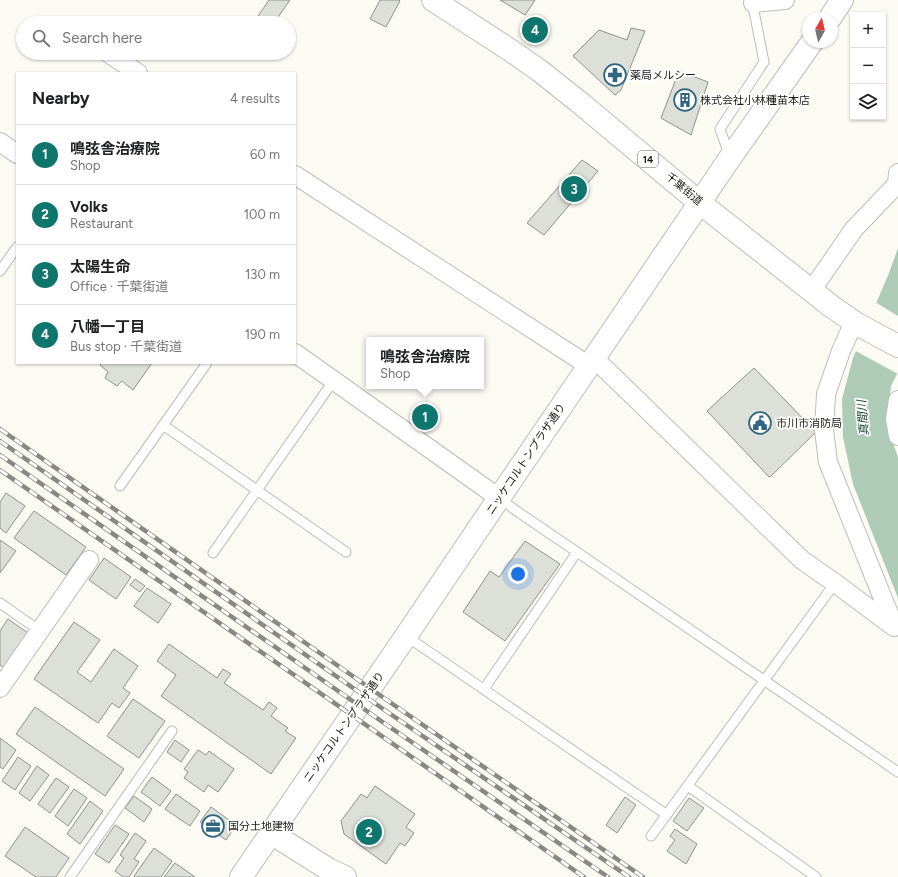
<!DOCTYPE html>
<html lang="en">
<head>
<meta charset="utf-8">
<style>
	body { margin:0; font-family:Figtree,"Noto Sans JP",sans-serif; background:#f2f2f2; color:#202124 }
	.controls { position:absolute; right:12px; top:12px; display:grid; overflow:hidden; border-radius:0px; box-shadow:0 1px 3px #0004 }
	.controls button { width:36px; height:36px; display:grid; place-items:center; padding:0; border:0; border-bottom:1px solid #e0e0e0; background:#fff; color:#202124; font:20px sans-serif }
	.compass { position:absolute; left:802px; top:12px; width:36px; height:36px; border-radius:50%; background:#fff; box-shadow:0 1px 3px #0004; rotate:8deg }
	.you { position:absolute; left:518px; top:574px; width:14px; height:14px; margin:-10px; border:3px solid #fff; border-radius:50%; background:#1a73e8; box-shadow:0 0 0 6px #1a73e833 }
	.badge { display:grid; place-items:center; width:26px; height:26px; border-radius:50%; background:#0f766e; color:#fff; font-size:13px; font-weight:700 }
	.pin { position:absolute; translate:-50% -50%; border:2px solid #fff; box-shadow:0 1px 4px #0006 }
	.popup { position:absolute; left:366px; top:337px; width:118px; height:52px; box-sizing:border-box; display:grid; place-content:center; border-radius:0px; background:#fff; filter:drop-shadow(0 1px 3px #0005); font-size:13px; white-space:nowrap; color:#757577 }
	.popup b { font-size:15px; color:#202124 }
	.popup::after { content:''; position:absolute; left:50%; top:100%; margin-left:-8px; border:8px solid transparent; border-top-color:#fff }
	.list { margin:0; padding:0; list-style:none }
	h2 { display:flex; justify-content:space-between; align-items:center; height:52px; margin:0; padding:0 16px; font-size:17px }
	h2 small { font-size:13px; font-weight:400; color:#757577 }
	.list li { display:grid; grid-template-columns:26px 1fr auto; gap:12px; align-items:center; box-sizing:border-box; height:60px; padding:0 16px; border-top:1px solid #e0e0e0 }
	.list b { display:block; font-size:15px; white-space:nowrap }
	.list p { margin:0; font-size:13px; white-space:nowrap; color:#757577 }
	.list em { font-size:13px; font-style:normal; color:#757577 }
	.icon { flex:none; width:22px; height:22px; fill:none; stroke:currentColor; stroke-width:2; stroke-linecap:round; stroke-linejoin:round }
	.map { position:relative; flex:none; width:898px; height:877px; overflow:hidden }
	.search { position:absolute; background:#fff; box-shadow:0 1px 3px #0004; left:16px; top:16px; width:280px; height:44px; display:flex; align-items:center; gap:10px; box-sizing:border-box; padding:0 14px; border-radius:22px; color:#757577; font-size:15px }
	.panel { position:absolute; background:#fff; box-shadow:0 1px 3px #0004; left:16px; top:72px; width:280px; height:292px; border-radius:0px }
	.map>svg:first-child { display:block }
	.water { fill:#adcbb7 }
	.pier { fill:#fbfaf3 }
	.building { fill:#dce0d9; stroke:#8f938c }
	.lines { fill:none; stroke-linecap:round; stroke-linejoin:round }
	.lane-casing { stroke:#bebeb7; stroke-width:11 }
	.street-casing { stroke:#bebeb7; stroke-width:20 }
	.secondary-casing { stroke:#bebeb7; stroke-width:24 }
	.highway-casing { stroke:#bebeb7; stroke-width:24 }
	.lane { stroke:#fff; stroke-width:9 }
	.street { stroke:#fff; stroke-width:18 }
	.secondary { stroke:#fff; stroke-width:22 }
	.highway { stroke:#fff; stroke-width:22 }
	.rail-casing { stroke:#898883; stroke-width:4.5 }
	.rail { stroke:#fffffe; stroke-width:3; stroke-dasharray:9; stroke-linecap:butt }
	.labels { text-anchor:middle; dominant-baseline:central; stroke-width:3.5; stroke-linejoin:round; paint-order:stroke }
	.shield { fill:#fffffe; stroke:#5f5f5d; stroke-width:1 }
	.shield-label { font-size:10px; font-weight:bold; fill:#1b1b18 }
	.poi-label { font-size:11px; fill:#1b1b18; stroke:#fffffe; text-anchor:start }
	.street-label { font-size:11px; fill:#1b1b18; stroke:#fffffe }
	.water-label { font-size:12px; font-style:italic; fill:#164a2e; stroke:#fffffe }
</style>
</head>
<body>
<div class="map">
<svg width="898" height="877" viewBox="0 0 898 877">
	<rect width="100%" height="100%" fill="#fbfaf3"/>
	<polygon class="water" points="898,248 898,372 891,386 887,427 898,457 898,598 853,484 843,437 842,399 853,358 889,273"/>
	<polygon class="pier" points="875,302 898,316 898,374 854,350"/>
	<g class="building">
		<polygon points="269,0 290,0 274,23 261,23 256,19"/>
		<polygon points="380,0 399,0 400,1 386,27 370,19"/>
		<polygon points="500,0 535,0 525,15"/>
		<polygon points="631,28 645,31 621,90 615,95 573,56 599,30 627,40"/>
		<polygon points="679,71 708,82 691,135 661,118"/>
		<polygon points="582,160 598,171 544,235 527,223"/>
		<polygon points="102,363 152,363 133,390 122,381 117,386 105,378 108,372 100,365"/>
		<polygon points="754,368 816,432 770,477 770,476 769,477 707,411"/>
		<polygon points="6,493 25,506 6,533 0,528 0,502"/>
		<polygon points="34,511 86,547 66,575 14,538"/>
		<polygon points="0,540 16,551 0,573"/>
		<polygon points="525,541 560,564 505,641 463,612 490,571 499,577"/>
		<polygon points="104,558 131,577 116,599 89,580"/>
		<polygon points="135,579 145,586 140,592 130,585"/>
		<polygon points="147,588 171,604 158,623 134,606"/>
		<polygon points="8,619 28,633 4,668 0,665 0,631"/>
		<polygon points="74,622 100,640 77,672 91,682 114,649 138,666 123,688 130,693 119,708 112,703 98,723 34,679"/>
		<polygon points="169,644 217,678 223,669 231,674 224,683 263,710 269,702 277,708 271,716 288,728 285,731 296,738 271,774 161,696 176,675 157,661"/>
		<polygon points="133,699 165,721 139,758 107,736"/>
		<polygon points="35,707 124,769 105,796 16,734"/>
		<polygon points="0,738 16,750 3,769 0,767"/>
		<polygon points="175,740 189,750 181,762 167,752"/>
		<polygon points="198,750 206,755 209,751 234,769 218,792 208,785 204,792 184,778 188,772 184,769"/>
		<polygon points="18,757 31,766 15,790 2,781"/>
		<polygon points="37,766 49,775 30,801 19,793"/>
		<polygon points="152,777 171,791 160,806 141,792"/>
		<polygon points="56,778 69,787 50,813 38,804"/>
		<polygon points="375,786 415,814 406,827 414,833 405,846 400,843 386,864 344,834 341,821 361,794 367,798"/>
		<polygon points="74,789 87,798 68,826 55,816"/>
		<polygon points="176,794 200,811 190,826 165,809"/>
		<polygon points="134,796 152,809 144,822 125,808"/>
		<polygon points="625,797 636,805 617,833 606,825"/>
		<polygon points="689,798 704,808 687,831 673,821"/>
		<polygon points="90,801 103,811 80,844 67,834"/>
		<polygon points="211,807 236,825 226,840 200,822"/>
		<polygon points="115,825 129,834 109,863 95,854"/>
		<polygon points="25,827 69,858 56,877 36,877 5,856"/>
		<polygon points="675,829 697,844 686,864 667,851 675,840 670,836"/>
		<polygon points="135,833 146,841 134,859 139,862 129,877 123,877 115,871 124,858 120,855"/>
		<polygon points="154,848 172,861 161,877 135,877 134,876"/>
		<polygon points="175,863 195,877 164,877"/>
	</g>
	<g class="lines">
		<g class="lane-casing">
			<g id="lane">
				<polyline points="730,157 720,129 764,62 752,1"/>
				<polyline points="0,271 17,247"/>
				<polyline points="163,425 346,552"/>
				<polyline points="120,486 207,363"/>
				<polyline points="499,498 518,512 577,552 898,772"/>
				<polyline points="213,553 334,380"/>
				<polyline points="0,603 40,631"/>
				<polyline points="406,636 667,815"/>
				<polyline points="484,689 577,552"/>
				<polyline points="688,786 816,877"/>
				<polyline points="651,836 835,583"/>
				<polyline points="70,877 172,731"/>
			</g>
		</g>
		<g class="street-casing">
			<g id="street">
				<polyline points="753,3 785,0"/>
				<polyline points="108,53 138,73"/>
				<polyline points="0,142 17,154"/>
				<polyline points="295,175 589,366"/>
				<polyline points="811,291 854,229 897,184 898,173"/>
				<polyline points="854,322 841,351 826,394 824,430 828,462 894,626"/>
				<polyline points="295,353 499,498"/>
				<polyline points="594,358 802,560 835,583 894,627"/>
				<polyline points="898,400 895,419 898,436"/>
				<polyline points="0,688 89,560"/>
			</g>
		</g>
		<g class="secondary-casing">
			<g id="secondary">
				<polyline points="830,18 842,0"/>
				<polyline points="271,833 328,869 345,877"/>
				<polyline points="241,877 406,636 499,498 730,158 812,42"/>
			</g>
		</g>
		<g class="highway-casing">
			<polyline id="highway" points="433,0 510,50 540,71 579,102 700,203 831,306 857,324 898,346"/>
		</g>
		<use href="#lane" class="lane"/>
		<use href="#street" class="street"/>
		<use href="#secondary" class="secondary"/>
		<use href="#highway" class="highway"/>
		<g class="rail-casing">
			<g id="rail">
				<polyline points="0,429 394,705 643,877"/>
				<polyline points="0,441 386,711 629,877"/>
				<polyline points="0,455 384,723 608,877"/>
				<polyline points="0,470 584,877"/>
			</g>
		</g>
		<use href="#rail" class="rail"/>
	</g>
	<defs>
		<g id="pharmacy-ring" transform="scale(1.15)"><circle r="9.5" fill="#fffffe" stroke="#2f6580" stroke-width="1.5"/><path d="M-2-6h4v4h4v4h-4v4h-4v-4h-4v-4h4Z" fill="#2f6580"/></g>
		<g id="building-ring" transform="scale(1.15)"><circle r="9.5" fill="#fffffe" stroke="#2f6580" stroke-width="1.5"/><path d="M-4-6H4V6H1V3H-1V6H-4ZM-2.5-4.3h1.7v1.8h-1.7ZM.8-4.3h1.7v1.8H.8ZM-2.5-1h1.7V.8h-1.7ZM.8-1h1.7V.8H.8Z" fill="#2f6580"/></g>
		<g id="civic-ring" transform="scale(1.15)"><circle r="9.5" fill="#fffffe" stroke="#2f6580" stroke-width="1.5"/><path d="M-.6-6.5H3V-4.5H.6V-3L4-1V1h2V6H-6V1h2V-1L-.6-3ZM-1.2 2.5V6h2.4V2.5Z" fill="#2f6580"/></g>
		<g id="office-ring" transform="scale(1.15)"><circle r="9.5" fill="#fffffe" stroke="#2f6580" stroke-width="1.5"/><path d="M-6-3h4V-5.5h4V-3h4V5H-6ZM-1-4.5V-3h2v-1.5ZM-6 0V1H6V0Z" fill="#2f6580"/></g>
	</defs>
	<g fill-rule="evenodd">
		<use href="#pharmacy-ring" x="615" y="75"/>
		<use href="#building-ring" x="685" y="100"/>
		<use href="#civic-ring" x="760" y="423"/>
		<use href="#office-ring" x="213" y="826"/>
	</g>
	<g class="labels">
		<rect class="shield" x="638" y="151" width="20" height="16" rx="3"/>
		<g class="shield-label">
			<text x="648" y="159">14</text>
		</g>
		<g class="poi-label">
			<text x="630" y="75">薬局メルシー</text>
			<text x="700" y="100">株式会社小林種苗本店</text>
			<text x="776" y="423">市川市消防局</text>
			<text x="228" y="826">国分土地建物</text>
		</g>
		<g class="street-label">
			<text transform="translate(684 189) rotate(40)">千葉街道</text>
			<text transform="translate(526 459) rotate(-56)">ニッケコルトンプラザ通り</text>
			<text transform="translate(344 727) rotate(-55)">ニッケコルトンプラザ通り</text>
		</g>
		<g class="water-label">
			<text transform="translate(863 418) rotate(-95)">真間川</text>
		</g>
	</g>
</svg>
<div class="controls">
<button>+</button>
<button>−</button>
<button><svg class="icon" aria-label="layers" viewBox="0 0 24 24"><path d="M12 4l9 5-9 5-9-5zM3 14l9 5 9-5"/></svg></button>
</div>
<svg class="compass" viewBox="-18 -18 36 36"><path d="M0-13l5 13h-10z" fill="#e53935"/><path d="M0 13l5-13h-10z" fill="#757577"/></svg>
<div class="you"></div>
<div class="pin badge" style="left:425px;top:417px">1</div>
<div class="popup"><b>鳴弦舎治療院</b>Shop</div>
<div class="pin badge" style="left:369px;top:832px">2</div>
<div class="pin badge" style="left:574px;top:189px">3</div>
<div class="pin badge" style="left:535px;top:30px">4</div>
<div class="search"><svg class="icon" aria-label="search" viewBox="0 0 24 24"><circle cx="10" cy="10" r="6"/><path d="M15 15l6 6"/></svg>Search here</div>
<section class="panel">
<h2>Nearby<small>4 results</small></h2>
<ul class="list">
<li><span class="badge">1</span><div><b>鳴弦舎治療院</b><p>Shop</p></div><em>60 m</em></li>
<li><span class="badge">2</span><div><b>Volks</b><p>Restaurant</p></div><em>100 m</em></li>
<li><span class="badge">3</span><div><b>太陽生命</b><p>Office · 千葉街道</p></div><em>130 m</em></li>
<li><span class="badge">4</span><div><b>八幡一丁目</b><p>Bus stop · 千葉街道</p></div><em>190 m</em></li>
</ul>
</section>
</div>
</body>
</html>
